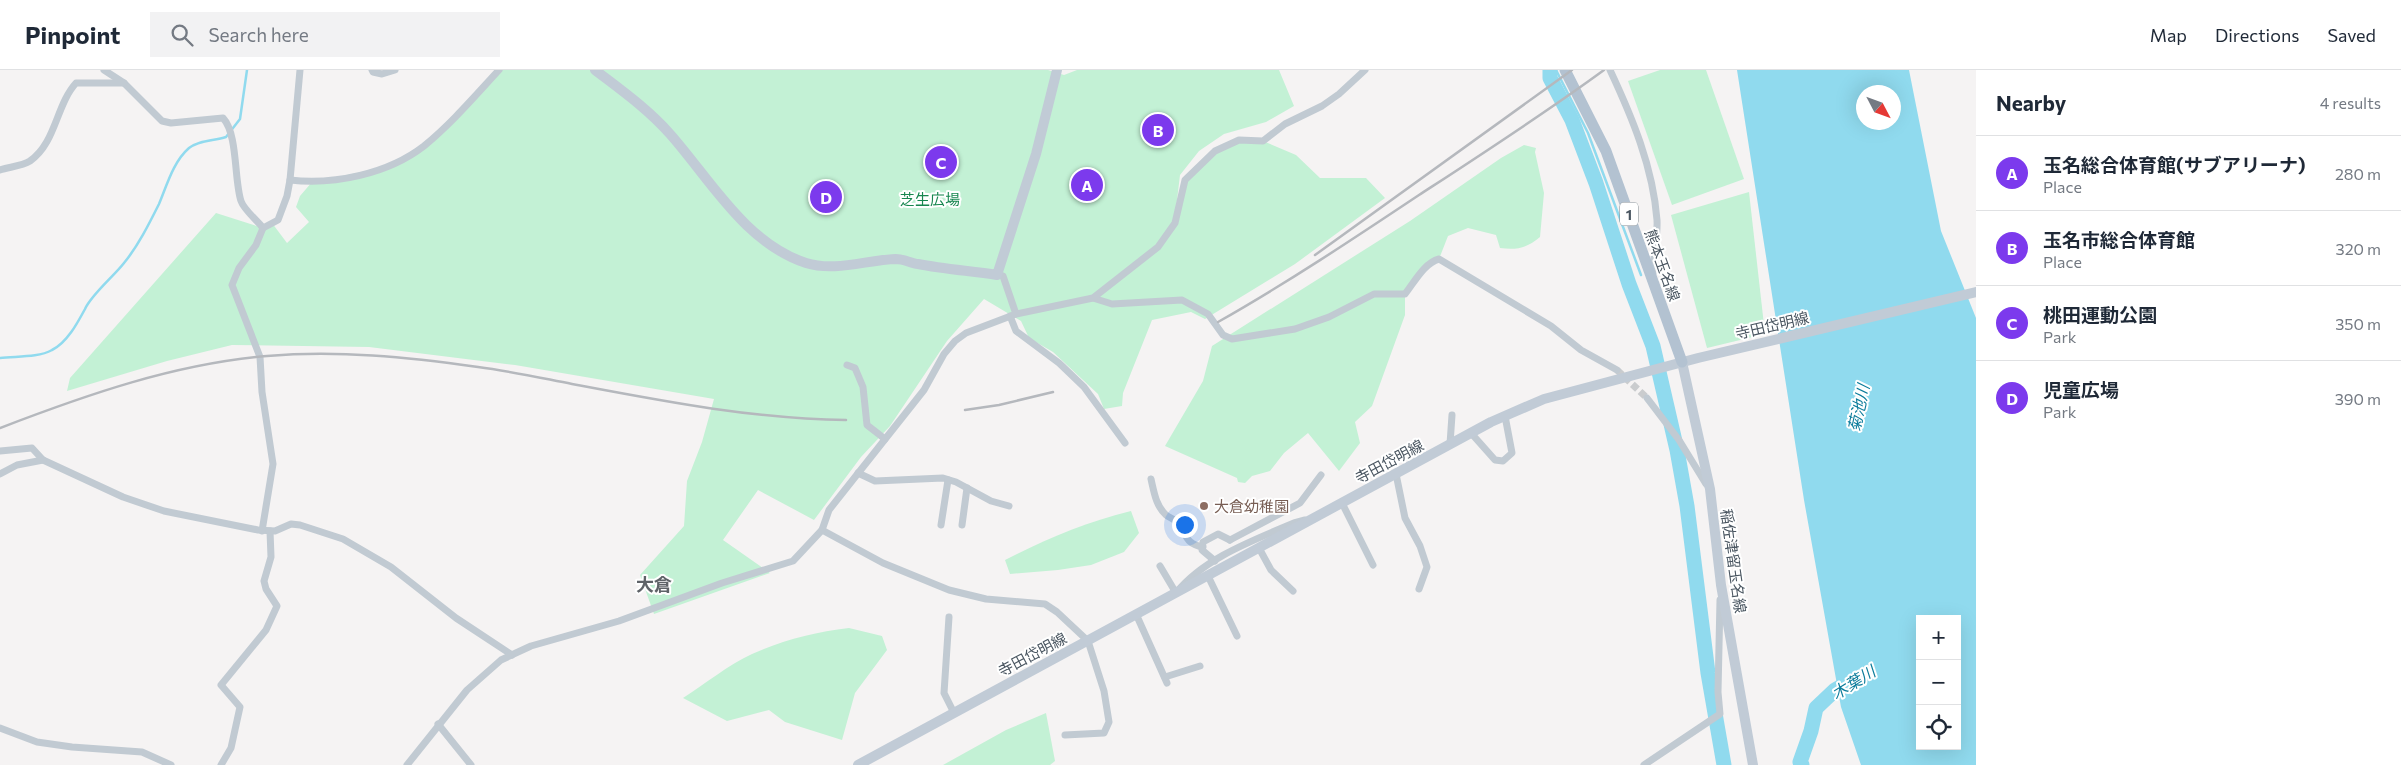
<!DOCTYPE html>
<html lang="en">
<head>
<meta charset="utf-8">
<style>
	body { margin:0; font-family:Commissioner,"Noto Sans JP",sans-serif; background:#f2f2f3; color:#1f2937 }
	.controls { position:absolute; right:15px; bottom:15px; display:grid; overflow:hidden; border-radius:0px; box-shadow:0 5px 20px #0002 }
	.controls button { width:45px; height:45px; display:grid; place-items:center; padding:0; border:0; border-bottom:1px solid #e0e1e3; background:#fff; color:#1f2937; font:25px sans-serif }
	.compass { position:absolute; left:1856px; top:15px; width:45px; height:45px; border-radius:50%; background:#fff; box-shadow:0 5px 20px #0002; rotate:131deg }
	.you { position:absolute; left:1184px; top:454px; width:18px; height:18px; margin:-12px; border:4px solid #fff; border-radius:50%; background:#1a73e8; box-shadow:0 0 0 8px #1a73e833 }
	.badge { display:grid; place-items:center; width:32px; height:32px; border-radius:50%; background:#7c3aed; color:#fff; font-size:16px; font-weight:700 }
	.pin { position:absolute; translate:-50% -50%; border:2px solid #fff; box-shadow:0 1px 5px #0006 }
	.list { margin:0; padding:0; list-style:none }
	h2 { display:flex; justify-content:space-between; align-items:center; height:65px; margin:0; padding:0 20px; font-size:21px }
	h2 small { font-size:16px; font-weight:400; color:#747a83 }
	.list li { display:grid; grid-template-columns:32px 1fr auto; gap:15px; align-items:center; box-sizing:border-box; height:75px; padding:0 20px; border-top:1px solid #e0e1e3 }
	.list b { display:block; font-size:19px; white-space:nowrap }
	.list p { margin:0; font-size:16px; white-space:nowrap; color:#747a83 }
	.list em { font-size:16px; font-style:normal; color:#747a83 }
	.icon { flex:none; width:28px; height:28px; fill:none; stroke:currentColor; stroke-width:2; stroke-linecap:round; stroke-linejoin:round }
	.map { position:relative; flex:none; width:1976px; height:695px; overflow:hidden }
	header { display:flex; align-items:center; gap:30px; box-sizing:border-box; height:70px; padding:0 25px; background:#fff; border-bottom:1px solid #e0e1e3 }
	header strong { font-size:24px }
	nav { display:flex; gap:28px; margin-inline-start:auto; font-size:18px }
	.search { width:350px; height:45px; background:#f2f2f3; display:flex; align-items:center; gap:12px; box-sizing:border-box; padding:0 18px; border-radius:0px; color:#747a83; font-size:19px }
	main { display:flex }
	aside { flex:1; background:#fff }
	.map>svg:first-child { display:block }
	.green { fill:#c3f1d5 }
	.water { fill:#90daee; fill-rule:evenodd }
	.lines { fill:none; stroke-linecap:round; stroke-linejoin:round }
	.stream { stroke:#90daee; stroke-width:2.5 }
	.river { stroke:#90daee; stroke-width:15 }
	.street-tunnel { stroke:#caccce; stroke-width:7; stroke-dasharray:7 3.5; stroke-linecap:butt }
	.street { stroke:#c1cad2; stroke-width:7 }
	.secondary { stroke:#c1cbd6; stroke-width:10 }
	.primary { stroke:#b3c2d1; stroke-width:11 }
	.rail { stroke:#b5b8bd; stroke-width:2.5 }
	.education-dot { fill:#8d6e63; stroke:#fff; stroke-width:2 }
	.labels { text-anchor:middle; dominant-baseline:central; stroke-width:4; stroke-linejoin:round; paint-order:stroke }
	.shield { fill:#fff; stroke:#808990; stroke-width:1 }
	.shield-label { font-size:14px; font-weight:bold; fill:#4a5661 }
	.park-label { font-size:15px; fill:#17864f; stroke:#fff }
	.street-label { font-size:15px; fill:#4a5661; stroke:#fff }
	.education-label { font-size:15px; fill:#785e54; stroke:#fff; text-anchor:start }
	.water-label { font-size:16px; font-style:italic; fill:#0c7c9b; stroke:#fff }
	.quarter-label { font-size:18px; font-weight:bold; fill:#5f6368; stroke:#fff }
</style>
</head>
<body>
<header>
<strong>Pinpoint</strong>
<div class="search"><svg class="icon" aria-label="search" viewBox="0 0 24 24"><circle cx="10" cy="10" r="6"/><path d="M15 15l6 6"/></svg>Search here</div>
<nav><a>Map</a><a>Directions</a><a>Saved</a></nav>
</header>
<main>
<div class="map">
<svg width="1976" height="695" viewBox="0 0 1976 695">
	<rect width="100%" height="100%" fill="#f5f3f3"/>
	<g class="green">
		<polygon points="499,0 1048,0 1064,5 1077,0 1279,0 1294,36 1266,52 1224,64 1199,81 1180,105 1175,147 1185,110 1215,81 1239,70 1263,71 1296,85 1320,108 1366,108 1385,128 1295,194 1205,249 1191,242 1152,250 1123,323 1122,336 1104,339 1098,324 1053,282 1029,268 1021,251 984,229 947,271 890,356 861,387 814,450 758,420 723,470 770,503 654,544 640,505 684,456 687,411 702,372 714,329 515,295 369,277 232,275 167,291 67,321 70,308 216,143 263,158 272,153 287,173 309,152 296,137 300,126 312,112 382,98 423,77"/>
		<polygon points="1660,0 1706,0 1744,109 1672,135 1628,11"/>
		<path d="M1524,75L1536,78L1535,82L1544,123L1540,167C1527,178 1517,180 1500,178L1496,165L1468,158L1448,166L1439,189L1427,196L1405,224V245L1372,336L1355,352L1360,373L1339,401L1308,363L1284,383L1270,401L1252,406L1245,413L1238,412L1237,408L1165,376L1203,311L1212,276L1410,151L1501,88Z"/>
		<polygon points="1749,122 1765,264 1707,278 1671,145"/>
		<path d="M1131,441L1139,463L1124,482L1091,495L1058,500L1010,504L1005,490C1046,469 1086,452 1131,441Z"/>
		<path d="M849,558L882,566L887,580L855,623L842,670L785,652L769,640L727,651L683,628C705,614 728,595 752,584C783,570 815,562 849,558Z"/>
		<polygon points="1046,643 1055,691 1050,695 943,695 1006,660"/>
	</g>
	<path class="water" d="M1737,0H1909L1941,161L1976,248V695H1861L1841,637L1804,430ZM1864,22H1894V52H1864ZM1920,549H1957V676H1920Z"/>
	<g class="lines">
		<g class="stream">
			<polyline points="1556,0 1588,63 1641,205"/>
			<path d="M0,288C16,286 38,288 52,280C67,273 78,252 85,239C91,225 114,206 124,193C138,176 149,154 159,134C167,115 173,92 189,78C199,70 214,71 226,67L240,49L247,0"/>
		</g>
		<g class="river">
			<polyline points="1550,0 1550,8 1572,50 1596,113 1629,214 1653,276 1677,380 1687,436 1708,603 1724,695"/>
			<polyline points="1802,695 1800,692 1811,661 1816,638 1835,620 1854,609"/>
		</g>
		<polyline class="street-tunnel" points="1617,300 1647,328"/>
		<g class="street">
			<path d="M104,0L124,13L162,51L171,53L223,48C238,64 234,110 241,131C244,140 257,150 263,158"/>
			<polyline points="372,0 373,2 382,4 395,0"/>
			<path d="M1610,0C1632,47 1653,97 1657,150C1658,167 1653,185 1653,203"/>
			<path d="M0,100C9,97 22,96 30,91C56,73 56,35 76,13H124"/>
			<path d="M290,110C334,115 388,104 424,76C451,54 475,26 499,0"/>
			<polyline points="997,205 1003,206 1016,244"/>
			<path d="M1093,228L1112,234L1182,230L1208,244L1223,265L1232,269L1295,259L1329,247L1374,224H1405C1414,213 1424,193 1439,189L1551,256L1581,280L1617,300"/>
			<polyline points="1010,246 1016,261 1059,293 1084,317 1125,373"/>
			<polyline points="847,295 855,298 863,317 867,355 885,369"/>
			<polyline points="1647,328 1679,370 1706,414"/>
			<polyline points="1471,363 1495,390 1503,391 1512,383 1505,346"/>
			<polyline points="1450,374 1452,345"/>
			<polyline points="0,381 32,378 43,390 123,427 164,441 258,460 275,461 291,454 300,455 343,469 391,497 456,548 512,585"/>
			<polyline points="858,403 875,411 943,408 956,412 991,431 1009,436"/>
			<polyline points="0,404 17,395 43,390"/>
			<polyline points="1396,404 1405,448 1420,476 1427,497 1419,519"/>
			<path d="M1151,409C1154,422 1156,436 1166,445C1170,448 1176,450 1179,454C1187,466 1186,474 1203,477"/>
			<polyline points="1342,433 1373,495"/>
			<polyline points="941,455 948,410"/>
			<polyline points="962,455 967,418"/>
			<polyline points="822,460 883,493 949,520 986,529 1045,534 1057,542 1088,571 1104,621 1109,652 1104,663 1065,665"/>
			<polyline points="262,461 273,394 262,322 260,287 232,215 239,198 256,175 263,158 278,150 287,126 290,110 300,0"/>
			<polyline points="1230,470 1300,433 1321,405"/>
			<polyline points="1259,478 1271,500 1293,521"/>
			<polyline points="1215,491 1202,480 1203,472 1218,464 1230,470"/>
			<path d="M1160,496L1176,523C1204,488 1254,470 1294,453L1305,450"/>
			<polyline points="1208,506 1237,566"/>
			<polyline points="1136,544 1167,613"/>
			<polyline points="949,547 944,623 954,643"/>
			<polyline points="1165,607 1200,596"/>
			<polyline points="438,654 471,695"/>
			<polyline points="0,658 37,672 72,677 142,682 171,695"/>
			<polyline points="221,695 231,678 240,637 221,615 266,560 277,536 266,519 264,511 271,487 270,461"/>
			<polyline points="407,695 467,620 501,590 531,576 619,551 722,513 793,491 822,460 829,440 924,320 944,284 955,271 966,263 1016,244 1093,228 1158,177 1175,153 1185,110 1215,81 1239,70 1263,71 1285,54 1322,36 1339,24 1365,0"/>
			<polyline points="1644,695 1720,644 1718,622 1720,530"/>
		</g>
		<g class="secondary">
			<path d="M595,0C621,20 648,39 670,64C710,109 745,173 806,193C835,202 866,190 896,189C903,189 911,193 918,194C944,199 971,201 997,205L1036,84L1057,0"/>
			<polyline points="1682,292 1710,419 1721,515 1753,695"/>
			<polyline points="858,695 1491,352 1544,329 1698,288 1976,222"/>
		</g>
		<polyline class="primary" points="1565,0 1606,81 1682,292"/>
		<g class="rail">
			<polyline points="1315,185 1572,0"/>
			<path d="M1218,252C1287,213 1353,169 1419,125C1482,84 1544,44 1604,0"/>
			<polyline points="965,340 999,335 1053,322"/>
			<path d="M0,358C86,325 174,294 267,286C337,280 408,287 478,297C510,301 541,308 572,314C662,331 754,349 846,350"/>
		</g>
	</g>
	<circle class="education-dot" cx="1204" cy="436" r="5"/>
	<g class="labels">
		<rect class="shield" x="1620" y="132.5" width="18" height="23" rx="4"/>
		<g class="shield-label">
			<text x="1629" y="144">1</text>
		</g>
		<g class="park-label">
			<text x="930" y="129">芝生広場</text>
		</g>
		<g class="street-label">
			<text transform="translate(1663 195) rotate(70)">熊本玉名線</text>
			<text transform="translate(1772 255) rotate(-13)">寺田岱明線</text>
			<text transform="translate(1389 391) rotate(-28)">寺田岱明線</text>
			<text transform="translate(1734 491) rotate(82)">稲佐津留玉名線</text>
			<text transform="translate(1032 584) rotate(-28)">寺田岱明線</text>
		</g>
		<g class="education-label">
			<text x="1214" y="436">大倉幼稚園</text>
		</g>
		<g class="water-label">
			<text transform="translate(1858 338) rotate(-78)">菊池川</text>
			<text transform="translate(1853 612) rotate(-32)">木葉川</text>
		</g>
		<g class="quarter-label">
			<text x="654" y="514">大倉</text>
		</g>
	</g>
</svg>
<div class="controls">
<button>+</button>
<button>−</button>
<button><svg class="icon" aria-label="locate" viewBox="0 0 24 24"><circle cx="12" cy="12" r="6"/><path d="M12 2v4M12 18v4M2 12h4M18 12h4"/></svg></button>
</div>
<svg class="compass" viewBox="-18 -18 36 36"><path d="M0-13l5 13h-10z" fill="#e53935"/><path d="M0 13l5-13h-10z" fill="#747a83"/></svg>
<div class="you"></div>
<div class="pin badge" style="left:1087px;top:115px">A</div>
<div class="pin badge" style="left:1158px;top:60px">B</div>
<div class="pin badge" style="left:941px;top:92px">C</div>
<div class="pin badge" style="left:826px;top:127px">D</div>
</div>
<aside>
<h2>Nearby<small>4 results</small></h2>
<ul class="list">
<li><span class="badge">A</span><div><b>玉名総合体育館(サブアリーナ)</b><p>Place</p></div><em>280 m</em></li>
<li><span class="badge">B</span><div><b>玉名市総合体育館</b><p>Place</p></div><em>320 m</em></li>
<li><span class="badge">C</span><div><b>桃田運動公園</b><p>Park</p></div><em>350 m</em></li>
<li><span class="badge">D</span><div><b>児童広場</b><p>Park</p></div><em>390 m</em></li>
</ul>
</aside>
</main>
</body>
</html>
